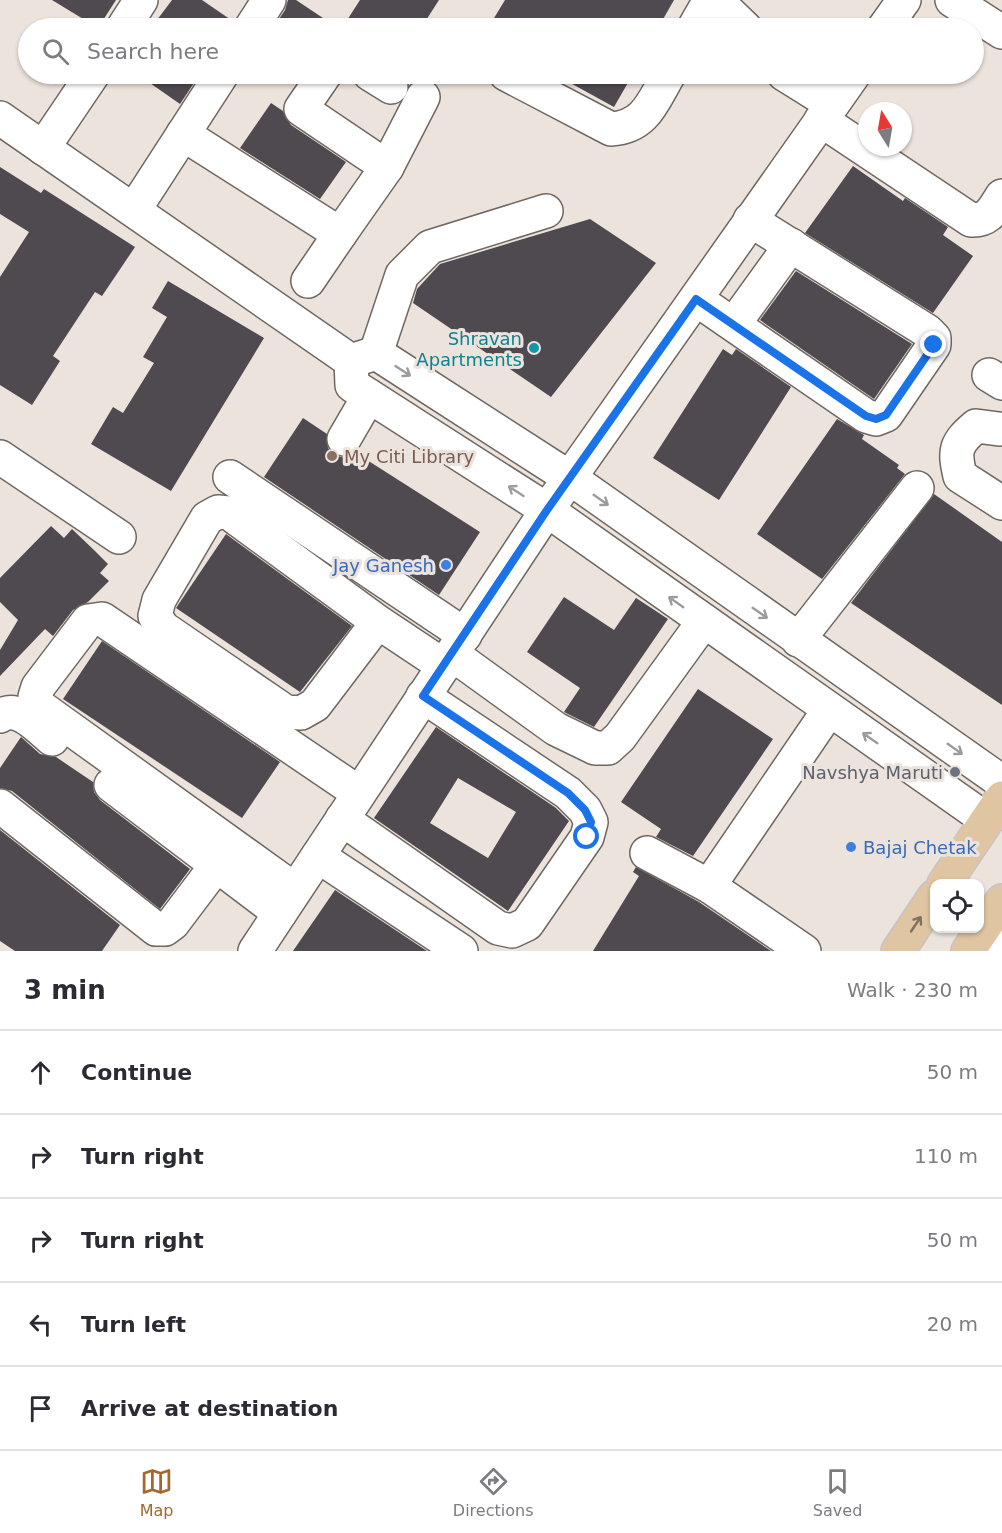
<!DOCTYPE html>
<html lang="en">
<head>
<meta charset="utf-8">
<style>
	body { margin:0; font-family:"DejaVu Sans",sans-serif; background:#f7f7f7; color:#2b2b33 }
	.controls { position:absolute; right:18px; bottom:18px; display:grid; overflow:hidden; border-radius:12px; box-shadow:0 2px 4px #0004 }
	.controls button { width:54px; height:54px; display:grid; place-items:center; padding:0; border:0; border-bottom:2px solid #e1e1e2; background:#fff; color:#2b2b33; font:30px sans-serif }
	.compass { position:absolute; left:858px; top:102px; width:54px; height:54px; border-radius:50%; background:#fff; box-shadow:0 2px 4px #0004; rotate:349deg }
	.stop { position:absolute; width:18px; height:18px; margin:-14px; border:4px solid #1a73e8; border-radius:50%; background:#fff }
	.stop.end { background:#1a73e8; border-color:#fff; box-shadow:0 2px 6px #0008 }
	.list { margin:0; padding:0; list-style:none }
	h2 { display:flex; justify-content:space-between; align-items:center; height:78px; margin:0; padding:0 24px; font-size:26px }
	h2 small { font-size:20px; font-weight:400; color:#7c7c81 }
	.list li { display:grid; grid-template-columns:39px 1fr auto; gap:18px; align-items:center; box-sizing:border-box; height:84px; padding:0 24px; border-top:2px solid #e1e1e2 }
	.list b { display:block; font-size:22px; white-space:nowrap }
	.list em { font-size:20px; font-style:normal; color:#7c7c81 }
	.icon { flex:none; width:33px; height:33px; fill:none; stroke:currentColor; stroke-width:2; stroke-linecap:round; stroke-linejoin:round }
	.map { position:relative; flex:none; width:1002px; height:951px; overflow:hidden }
	.search { position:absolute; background:#fff; box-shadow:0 2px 4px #0004; left:18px; right:18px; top:18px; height:66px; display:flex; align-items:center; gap:15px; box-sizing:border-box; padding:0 21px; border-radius:33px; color:#7c7c81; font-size:22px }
	.sheet { height:498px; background:#fff }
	nav { display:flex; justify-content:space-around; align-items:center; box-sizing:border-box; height:84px; border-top:2px solid #e1e1e2; background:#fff; font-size:16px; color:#7c7c81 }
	nav a { display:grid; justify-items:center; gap:3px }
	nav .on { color:#a4682b }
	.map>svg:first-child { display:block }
	.building { fill:#4f4950; fill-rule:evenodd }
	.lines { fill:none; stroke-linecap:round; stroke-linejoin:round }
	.minor-casing { stroke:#6f6862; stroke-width:36 }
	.major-casing { stroke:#c5c4c3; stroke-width:36 }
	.minor { stroke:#fff; stroke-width:33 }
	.major { stroke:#dfc5a1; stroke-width:33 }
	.oneway { stroke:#9e9c9b }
	.oneway2 { stroke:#7e7261 }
	.route { stroke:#1a73e8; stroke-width:8 }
	.culture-dot { fill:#0f9aa8; stroke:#ece3dd; stroke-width:2 }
	.education-dot { fill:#8d6e63; stroke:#ece3dd; stroke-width:2 }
	.shop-dot { fill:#3f7fe0; stroke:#ece3dd; stroke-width:2 }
	.worship-dot { fill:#6b7280; stroke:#ece3dd; stroke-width:2 }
	.labels { text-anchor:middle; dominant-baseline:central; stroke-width:6; stroke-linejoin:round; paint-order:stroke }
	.culture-label { font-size:18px; fill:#0d838f; stroke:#ece3dd; text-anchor:end }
	.education-label { font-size:18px; fill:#785e54; stroke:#ece3dd; text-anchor:start }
	.shop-label { font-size:18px; fill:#366cbe; stroke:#ece3dd; text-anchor:end }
	.worship-label { font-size:18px; fill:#5b616d; stroke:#ece3dd; text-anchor:end }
</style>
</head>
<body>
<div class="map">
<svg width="1002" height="951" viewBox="0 0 1002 951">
	<rect width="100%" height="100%" fill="#ece3dd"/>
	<g class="building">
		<polygon points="52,0 116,0 98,28"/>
		<polygon points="172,0 202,0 234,22 232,28 151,28"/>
		<polygon points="288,0 296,0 338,28 273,28 285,10"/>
		<polygon points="360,0 439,0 421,28 342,28"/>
		<polygon points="505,0 674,0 658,28 488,28"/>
		<polygon points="137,74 200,74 180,104"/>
		<polygon points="554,74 633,74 614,107"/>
		<polygon points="271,103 283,111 291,125 346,162 320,199 240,148"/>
		<polygon points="853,166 903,201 905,198 948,227 943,235 973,256 933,313 805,233"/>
		<polygon points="0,167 41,193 44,189 135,247 102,296 95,292 53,356 60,361 32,405 0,385 0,277 29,232 0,214"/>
		<polygon points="590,219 656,263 551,397 413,303 417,289 440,264"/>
		<polygon points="796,271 912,344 874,399 760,320"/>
		<polygon points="168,281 264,338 171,491 91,444 113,407 123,413 154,363 143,357 167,317 152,308"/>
		<polygon points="723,349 732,355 736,349 791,387 719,500 653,458"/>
		<polygon points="303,418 327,434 328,448 334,455 345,458 356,453 480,532 439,595 264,477"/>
		<polygon points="837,419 864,435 862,439 899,465 897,468 905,474 822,579 757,534"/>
		<polygon points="934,494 1002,542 1002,705 851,603"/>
		<polygon points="51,526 64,538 72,529 95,551 108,564 100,573 109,581 88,602 73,610 53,636 45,629 0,676 0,650 18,620 0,602 0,578"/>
		<polygon points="226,534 352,626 300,692 176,608"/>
		<polygon points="564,597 614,630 636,598 668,619 594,727 564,712 580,688 527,652"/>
		<polygon points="102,641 280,762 242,818 63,699"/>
		<polygon points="698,689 773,739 693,856 656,837 661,829 621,802"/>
		<path d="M436,727L556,808L569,821L508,911L374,818ZM458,778L516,812L488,858L430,823Z"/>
		<polygon points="21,737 40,754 56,757 93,782 94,792 100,800 190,869 160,909 12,791 0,788 0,768"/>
		<polygon points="0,830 120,925 102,951 15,951 0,941"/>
		<polygon points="636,867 699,902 771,951 593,951 639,876 633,872"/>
		<polygon points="335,890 427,951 293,951"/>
	</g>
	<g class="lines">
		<g class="minor-casing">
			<g id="minor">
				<polyline points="716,0 745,28"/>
				<polyline points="952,0 1002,32"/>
				<polyline points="123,28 141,0"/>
				<polyline points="251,28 269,0"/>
				<polyline points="694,28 710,0"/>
				<polyline points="884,28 904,0"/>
				<polyline points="325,74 301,109 387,167"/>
				<polyline points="370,74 391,87"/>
				<path d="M506,74L611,129C646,127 653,101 669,74"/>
				<polyline points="784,74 832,104"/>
				<polyline points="0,118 351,361"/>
				<path d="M821,120L971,220C989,221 993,210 1002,196"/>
				<polyline points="183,134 340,234 387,167 423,97"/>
				<polyline points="43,148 93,74"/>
				<polyline points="134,210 222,74"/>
				<polyline points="308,281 340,234"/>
				<polyline points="696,299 866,416 876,419 886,415 934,345 934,338 927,331 750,220"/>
				<polyline points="734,324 791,245"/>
				<polyline points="376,353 402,275 430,247 546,211"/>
				<polyline points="351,361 352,385 547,510 987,820"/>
				<polyline points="351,361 376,353 570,478 1002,782"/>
				<polyline points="989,375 1002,383"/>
				<path d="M999,429L976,426C955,444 954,450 960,476L1002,503"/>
				<polyline points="344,439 369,396"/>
				<polyline points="0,457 119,537"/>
				<polyline points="230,477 465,635"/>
				<polyline points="378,622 315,705 301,713 286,712 163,628 155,616 159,600 207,518 218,512 229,513 378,622 444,666"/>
				<polyline points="798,640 917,488"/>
				<polyline points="452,654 556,729 595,748 608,748 620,737 704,621"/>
				<path d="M0,716C18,704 37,727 52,739"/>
				<polyline points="111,785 280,913"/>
				<polyline points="0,806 156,929 165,929 173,923 216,866"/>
				<polyline points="342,819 498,928 512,931 527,924 587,837 591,822 585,810 568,793 423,696"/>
				<polyline points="647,853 709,886 804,951"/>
				<polyline points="318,856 461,951"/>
				<polyline points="709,886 829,710"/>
				<polyline points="295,890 39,706 35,697 38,687 88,621 102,619 359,793"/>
				<polyline points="979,934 1002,950"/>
				<polyline points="255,951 547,510 854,74"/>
			</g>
		</g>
		<g class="major-casing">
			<g id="major">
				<polyline points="944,884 1002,798"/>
				<polyline points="898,951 934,897"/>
				<polyline points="968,951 1002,901"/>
			</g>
		</g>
		<use href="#minor" class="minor"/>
		<use href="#major" class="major"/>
	</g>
	<defs><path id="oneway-shaft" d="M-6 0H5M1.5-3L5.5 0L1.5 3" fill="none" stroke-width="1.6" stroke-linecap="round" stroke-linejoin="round" transform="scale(1.5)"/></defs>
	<g class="oneway">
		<use href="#oneway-shaft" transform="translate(403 371) rotate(33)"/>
		<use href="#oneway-shaft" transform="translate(516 491) rotate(-147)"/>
		<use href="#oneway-shaft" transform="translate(601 500) rotate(35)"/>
		<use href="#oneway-shaft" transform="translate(676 602) rotate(-145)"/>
		<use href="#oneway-shaft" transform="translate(760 613) rotate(35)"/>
		<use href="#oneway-shaft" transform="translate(870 738) rotate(-145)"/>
		<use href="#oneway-shaft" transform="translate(955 749) rotate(35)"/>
	</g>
	<use class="oneway2" href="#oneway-shaft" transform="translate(916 924) rotate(-56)"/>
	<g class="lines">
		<polyline class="route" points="587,837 591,822 585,810 568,793 423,696 547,510 696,299 866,416 876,419 886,415 934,345"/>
	</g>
	<circle class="culture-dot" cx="534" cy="348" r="6"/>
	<circle class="education-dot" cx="332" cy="456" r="6"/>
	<g class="shop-dot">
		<circle cx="446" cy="565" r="6"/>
		<circle cx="851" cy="847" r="6"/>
	</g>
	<circle class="worship-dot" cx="955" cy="772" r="6"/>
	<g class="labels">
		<g class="culture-label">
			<text x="522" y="338">Shravan<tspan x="522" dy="21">Apartments</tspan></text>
		</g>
		<g class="education-label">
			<text x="344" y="456">My Citi Library</text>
		</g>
		<g class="shop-label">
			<text x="434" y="565">Jay Ganesh</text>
			<text x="863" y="847" text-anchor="start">Bajaj Chetak</text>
		</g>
		<g class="worship-label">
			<text x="943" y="772">Navshya Maruti</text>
		</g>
	</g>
</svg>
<div class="controls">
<button><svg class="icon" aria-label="locate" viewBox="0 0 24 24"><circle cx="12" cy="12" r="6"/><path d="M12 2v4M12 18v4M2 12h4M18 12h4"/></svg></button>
</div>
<svg class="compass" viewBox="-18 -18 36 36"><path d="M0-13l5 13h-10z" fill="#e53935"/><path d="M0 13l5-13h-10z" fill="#7c7c81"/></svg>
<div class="stop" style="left:587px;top:837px"></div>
<div class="stop end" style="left:934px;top:345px"></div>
<div class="search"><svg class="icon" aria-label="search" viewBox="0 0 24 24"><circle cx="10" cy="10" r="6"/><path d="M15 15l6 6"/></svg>Search here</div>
</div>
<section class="sheet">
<h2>3 min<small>Walk · 230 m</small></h2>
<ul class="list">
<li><svg class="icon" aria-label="ahead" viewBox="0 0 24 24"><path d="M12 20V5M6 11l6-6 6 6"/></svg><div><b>Continue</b></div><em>50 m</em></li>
<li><svg class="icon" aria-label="right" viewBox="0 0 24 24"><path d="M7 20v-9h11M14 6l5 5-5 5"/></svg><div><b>Turn right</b></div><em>110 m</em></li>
<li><svg class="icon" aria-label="right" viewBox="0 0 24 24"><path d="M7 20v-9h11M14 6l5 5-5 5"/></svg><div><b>Turn right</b></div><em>50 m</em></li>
<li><svg class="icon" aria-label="left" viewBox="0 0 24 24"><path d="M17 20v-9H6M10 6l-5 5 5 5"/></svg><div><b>Turn left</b></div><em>20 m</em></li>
<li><svg class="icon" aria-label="arrive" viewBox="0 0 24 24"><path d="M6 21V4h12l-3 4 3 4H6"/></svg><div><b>Arrive at destination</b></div></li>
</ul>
</section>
<nav>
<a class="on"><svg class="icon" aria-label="map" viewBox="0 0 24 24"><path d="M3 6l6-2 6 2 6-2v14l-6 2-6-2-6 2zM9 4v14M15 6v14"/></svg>Map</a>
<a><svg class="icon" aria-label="directions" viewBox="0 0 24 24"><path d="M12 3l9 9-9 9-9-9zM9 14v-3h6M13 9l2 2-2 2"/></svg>Directions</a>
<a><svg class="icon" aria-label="saved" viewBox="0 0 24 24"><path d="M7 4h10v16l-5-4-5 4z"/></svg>Saved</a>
</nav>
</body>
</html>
